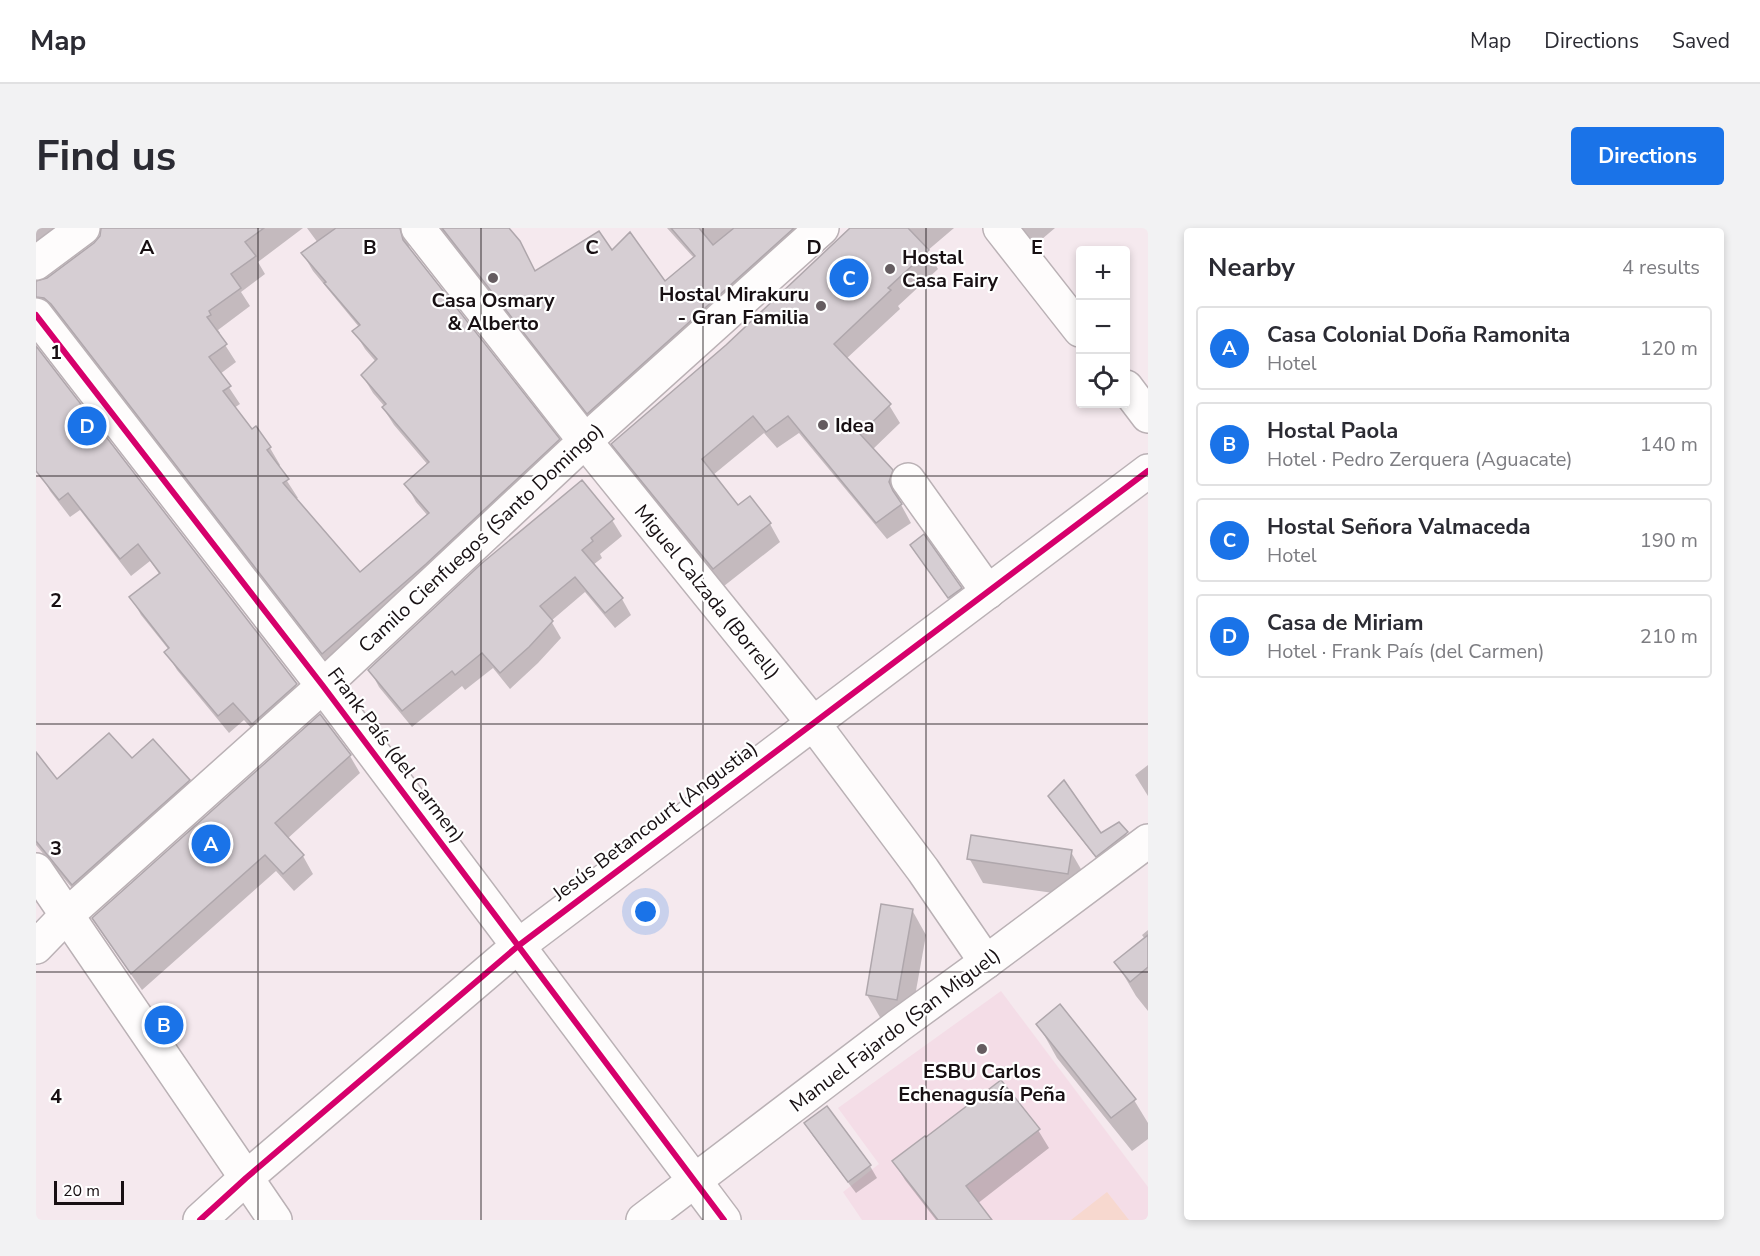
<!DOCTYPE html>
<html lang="en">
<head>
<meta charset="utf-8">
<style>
	body { margin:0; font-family:"Nunito Sans",sans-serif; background:#f2f2f3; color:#2b2b33 }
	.controls { position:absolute; right:18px; top:18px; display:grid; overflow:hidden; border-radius:6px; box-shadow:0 3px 9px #0003 }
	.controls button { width:54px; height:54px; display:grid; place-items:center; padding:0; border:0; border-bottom:2px solid #e1e1e2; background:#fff; color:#2b2b33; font:30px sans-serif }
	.scale { position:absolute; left:18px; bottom:15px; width:70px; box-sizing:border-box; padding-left:6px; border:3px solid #181013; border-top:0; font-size:16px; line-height:21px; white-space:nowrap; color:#181013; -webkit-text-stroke:4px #fff; paint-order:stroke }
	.you { position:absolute; left:610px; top:684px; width:21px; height:21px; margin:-15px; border:4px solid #fff; border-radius:50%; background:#1a73e8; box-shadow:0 0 0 9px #1a73e833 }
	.badge { display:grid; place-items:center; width:39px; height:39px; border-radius:50%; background:#1a73e8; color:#fff; font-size:20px; font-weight:700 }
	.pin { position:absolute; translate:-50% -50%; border:3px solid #fff; box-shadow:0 2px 6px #0006 }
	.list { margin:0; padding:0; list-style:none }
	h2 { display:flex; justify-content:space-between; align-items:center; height:78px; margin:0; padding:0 24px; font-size:26px }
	h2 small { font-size:20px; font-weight:400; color:#7c7c81 }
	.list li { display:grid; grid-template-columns:39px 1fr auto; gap:18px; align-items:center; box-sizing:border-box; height:84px; margin:0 12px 12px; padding:0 12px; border:2px solid #e1e1e2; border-radius:6px }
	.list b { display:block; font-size:22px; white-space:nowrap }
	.list p { margin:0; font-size:20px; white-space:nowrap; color:#7c7c81 }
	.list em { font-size:20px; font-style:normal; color:#7c7c81 }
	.icon { flex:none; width:33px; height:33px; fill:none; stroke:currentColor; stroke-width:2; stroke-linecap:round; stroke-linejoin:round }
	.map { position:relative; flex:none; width:1112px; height:992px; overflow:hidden; border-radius:6px }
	header { display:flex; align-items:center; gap:36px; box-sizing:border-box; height:84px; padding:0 30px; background:#fff; border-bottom:2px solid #e1e1e2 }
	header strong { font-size:28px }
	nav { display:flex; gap:33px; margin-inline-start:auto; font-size:21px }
	.intro { display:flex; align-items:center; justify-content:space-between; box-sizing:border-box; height:144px; padding:0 36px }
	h1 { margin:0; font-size:42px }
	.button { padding:15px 27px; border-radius:6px; background:#1a73e8; color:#fff; font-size:21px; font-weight:700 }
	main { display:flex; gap:36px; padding:0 36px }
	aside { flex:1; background:#fff; border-radius:6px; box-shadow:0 3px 9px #0003 }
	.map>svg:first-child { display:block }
	.built { fill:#f4dde7 }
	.green { fill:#f7d8cf }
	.shadow { fill:#0003 }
	.building { fill:#d6ced3; stroke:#afa7ac; stroke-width:1.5 }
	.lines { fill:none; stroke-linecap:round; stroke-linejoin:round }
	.minor-casing { stroke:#bab1b5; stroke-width:36 }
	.minor { stroke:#fefcfc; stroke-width:33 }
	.cycleway-casing { stroke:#fff; stroke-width:10 }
	.cycleway { stroke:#d6006c; stroke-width:6 }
	.grid { fill:none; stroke:#181013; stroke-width:1.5; stroke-opacity:0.55 }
	.poi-dot { fill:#655c60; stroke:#fff; stroke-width:2 }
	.labels { text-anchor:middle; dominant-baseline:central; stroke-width:4.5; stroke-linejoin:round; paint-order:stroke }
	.poi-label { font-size:20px; font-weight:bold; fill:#181013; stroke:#fff; text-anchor:start }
	.street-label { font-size:20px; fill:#181013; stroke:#fff }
	.grid-label { font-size:20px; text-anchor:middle; font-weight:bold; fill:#181013; stroke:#fff; stroke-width:4.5; stroke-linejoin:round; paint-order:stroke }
</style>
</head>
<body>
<header>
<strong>Map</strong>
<nav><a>Map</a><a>Directions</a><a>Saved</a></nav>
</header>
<div class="intro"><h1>Find us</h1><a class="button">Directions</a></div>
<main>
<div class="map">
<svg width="1112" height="992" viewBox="0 0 1112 992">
	<rect width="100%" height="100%" fill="#f5e9ee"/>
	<polygon class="built" points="965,763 1112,959 1112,992 826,992 807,964 843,936 802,880"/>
	<polygon class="green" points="1071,964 1093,992 1035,992"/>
	<g class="shadow">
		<polygon points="0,0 53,0 0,37"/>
		<polygon points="64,0 267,0 222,34 229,46 205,64 214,78 182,102 184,105 182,106 200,134 184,146 204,176 198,180 216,203 234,220 244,237 242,239 262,270 259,271 324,346 392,288 380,274 370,256 392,237 358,197 347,180 349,179 337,165 326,147 340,134 329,121 318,103 323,99 277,43 267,26 282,15 271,0 387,0 374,12 373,21 522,212 533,230 297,442 27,93 18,87 0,89 0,55 11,52 59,16 65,9 67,1"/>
		<polygon points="400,0 471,0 483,14 500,45 576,24 629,55 658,30 631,0 791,0 562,202 409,6"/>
		<polygon points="813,0 918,0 891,23 902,41 862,78 864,81 810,131 853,177 864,195 836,222 855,243 866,261 863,273 875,295 851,311 763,205 741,220 728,205 677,247 702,279 714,270 734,296 744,314 688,358 587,234 577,216 691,118 814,2"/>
		<polygon points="981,0 1019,0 999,17 990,6"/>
		<polygon points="0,120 260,457 270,474 227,513 208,492 193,505 141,442 130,424 133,422 105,387 95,369 124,347 114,333 95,348 44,282 34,289 14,263 4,245 0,215"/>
		<polygon points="576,292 586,308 564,326 566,330 557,337 586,371 595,387 579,400 549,364 515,393 525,410 502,435 474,461 457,440 429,462 426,458 376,499 343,459 334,442"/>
		<polygon points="883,329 925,361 932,373 920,381"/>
		<polygon points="0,526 21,553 153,553 162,569 46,672 0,617"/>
		<polygon points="314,528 324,545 251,611 267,628 277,646 258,663 240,643 106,762 68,708 57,690"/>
		<polygon points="1112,537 1112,568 1099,547"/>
		<polygon points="1014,568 1064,607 1083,596 1098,617 1068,640 1021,580"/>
		<polygon points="1035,624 1049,648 1046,669 947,655 933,630"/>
		<polygon points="876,682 890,707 874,796 845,791 831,767"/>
		<polygon points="1112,702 1112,783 1100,768 1080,734 1109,711 1106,707"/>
		<polygon points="1002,796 1098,872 1112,895 1112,911 1096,923 1021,830"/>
		<polygon points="770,896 834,938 841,950 820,965 777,908"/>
		<polygon points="1002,902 1013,920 941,976 954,992 900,992 869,952 858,934"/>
	</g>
	<g class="building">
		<polygon points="65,0 228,0 209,14 220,28 195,46 205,60 173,83 175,87 171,89 191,116 173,129 195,158 187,163 216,201 220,198 235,219 231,222 253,251 247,255 324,344 393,285 368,256 393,234 346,179 350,176 325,147 341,131 316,103 324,97 288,55 290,54 265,25 300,0 364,0 367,12 524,211 390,336 286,426 15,76 8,70 0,69 0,53 11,50 58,15 64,8"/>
		<polygon points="406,0 473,0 484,13 499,43 563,3 576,22 594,4 629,53 659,28 635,0 663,0 677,17 698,0 758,0 551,186"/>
		<polygon points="814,0 872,0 893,22 852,60 855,62 798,116 855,176 824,206 857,242 853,254 857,263 866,276 840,295 752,188 730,204 717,188 666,231 702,277 714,268 735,295 677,341 575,216 690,117"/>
		<polygon points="0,118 261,456 216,496 197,475 182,488 128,424 133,420 93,369 124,345 102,316 84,331 32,265 23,272 0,243"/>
		<polygon points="546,252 578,291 555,310 557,313 546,322 587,370 569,385 539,349 504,378 517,393 493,419 464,445 446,425 419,447 416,443 366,483 332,442 445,336"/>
		<polygon points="888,306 926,360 912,370 874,317"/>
		<polygon points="284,486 315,527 239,595 268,627 247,646 229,627 95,746 56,690"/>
		<polygon points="73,505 96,530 117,511 154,552 36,657 0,613 0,524 21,551"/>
		<polygon points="1028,552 1065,605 1083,594 1092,604 1060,629 1012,568"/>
		<polygon points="935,607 1036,622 1032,646 931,631"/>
		<polygon points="845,676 877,681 861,772 830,767"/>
		<polygon points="1112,707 1112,739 1094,754 1078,734"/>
		<polygon points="1024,776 1100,871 1075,890 1000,796"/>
		<polygon points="965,852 1004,901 930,958 956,992 902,992 856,933 889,908 890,909"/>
		<polygon points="791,878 835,937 812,954 768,895"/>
	</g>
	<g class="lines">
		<g class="minor-casing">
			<g id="minor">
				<polyline points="382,0 549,213 777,495 887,642 950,734"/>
				<polyline points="964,0 1044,102"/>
				<polyline points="0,35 47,0"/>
				<polyline points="0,87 287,458 688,992"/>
				<polyline points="1090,159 1112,188"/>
				<polyline points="872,252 952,364"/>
				<polyline points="0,642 239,992"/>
				<polyline points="0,719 31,687 287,458 549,213 786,0"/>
				<polyline points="164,992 210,950 482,718 1112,243"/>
				<polyline points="607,992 862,798 950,734 1112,613"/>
			</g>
		</g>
		<use href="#minor" class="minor"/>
		<g class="cycleway-casing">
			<g id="cycleway">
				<polyline points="0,87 287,458 688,992"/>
				<polyline points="164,992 210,950 482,718 1112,243"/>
			</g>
		</g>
		<use href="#cycleway" class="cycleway"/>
	</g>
	<path class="grid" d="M222,0V992M445,0V992M667,0V992M890,0V992M0,248H1112M0,496H1112M0,744H1112"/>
	<g class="poi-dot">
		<circle cx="854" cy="41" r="6"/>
		<circle cx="457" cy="50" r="6"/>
		<circle cx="785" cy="78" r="6"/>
		<circle cx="787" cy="197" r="6"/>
		<circle cx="946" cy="821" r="6"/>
	</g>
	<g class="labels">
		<g class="poi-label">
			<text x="866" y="29">Hostal<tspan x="866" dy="23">Casa Fairy</tspan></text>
			<text x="773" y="66" text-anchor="end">Hostal Mirakuru<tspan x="773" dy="23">- Gran Familia</tspan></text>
			<text x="457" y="72" text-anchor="middle">Casa Osmary<tspan x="457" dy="23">&amp; Alberto</tspan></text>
			<text x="799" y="197">Idea</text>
			<text x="946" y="843" text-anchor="middle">ESBU Carlos<tspan x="946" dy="23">Echenagusía Peña</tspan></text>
		</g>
		<g class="street-label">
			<text transform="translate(445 310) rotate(-43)">Camilo Cienfuegos (Santo Domingo)</text>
			<text transform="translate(671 364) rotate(51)">Miguel Calzada (Borrell)</text>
			<text transform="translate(360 527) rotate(53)">Frank País (del Carmen)</text>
			<text transform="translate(619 593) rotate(-37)">Jesús Betancourt (Angustia)</text>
			<text transform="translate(859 802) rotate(-37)">Manuel Fajardo (San Miguel)</text>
		</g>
	</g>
	<g class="grid-label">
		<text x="111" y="26">A</text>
		<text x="334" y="26">B</text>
		<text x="556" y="26">C</text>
		<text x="778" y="26">D</text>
		<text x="1001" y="26">E</text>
		<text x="20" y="131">1</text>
		<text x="20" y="379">2</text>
		<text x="20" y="627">3</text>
		<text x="20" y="875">4</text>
	</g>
</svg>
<div class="controls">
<button>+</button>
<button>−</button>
<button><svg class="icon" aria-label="locate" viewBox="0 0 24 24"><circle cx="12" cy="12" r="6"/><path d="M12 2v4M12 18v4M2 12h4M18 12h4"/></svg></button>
</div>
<div class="scale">20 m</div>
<div class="you"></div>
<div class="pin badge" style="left:175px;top:616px">A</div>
<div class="pin badge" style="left:128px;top:797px">B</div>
<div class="pin badge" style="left:813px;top:50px">C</div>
<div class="pin badge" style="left:51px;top:198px">D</div>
</div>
<aside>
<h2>Nearby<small>4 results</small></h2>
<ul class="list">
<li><span class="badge">A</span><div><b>Casa Colonial Doña Ramonita</b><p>Hotel</p></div><em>120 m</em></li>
<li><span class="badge">B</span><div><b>Hostal Paola</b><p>Hotel · Pedro Zerquera (Aguacate)</p></div><em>140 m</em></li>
<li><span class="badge">C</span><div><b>Hostal Señora Valmaceda</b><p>Hotel</p></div><em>190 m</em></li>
<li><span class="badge">D</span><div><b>Casa de Miriam</b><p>Hotel · Frank País (del Carmen)</p></div><em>210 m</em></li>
</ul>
</aside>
</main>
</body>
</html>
